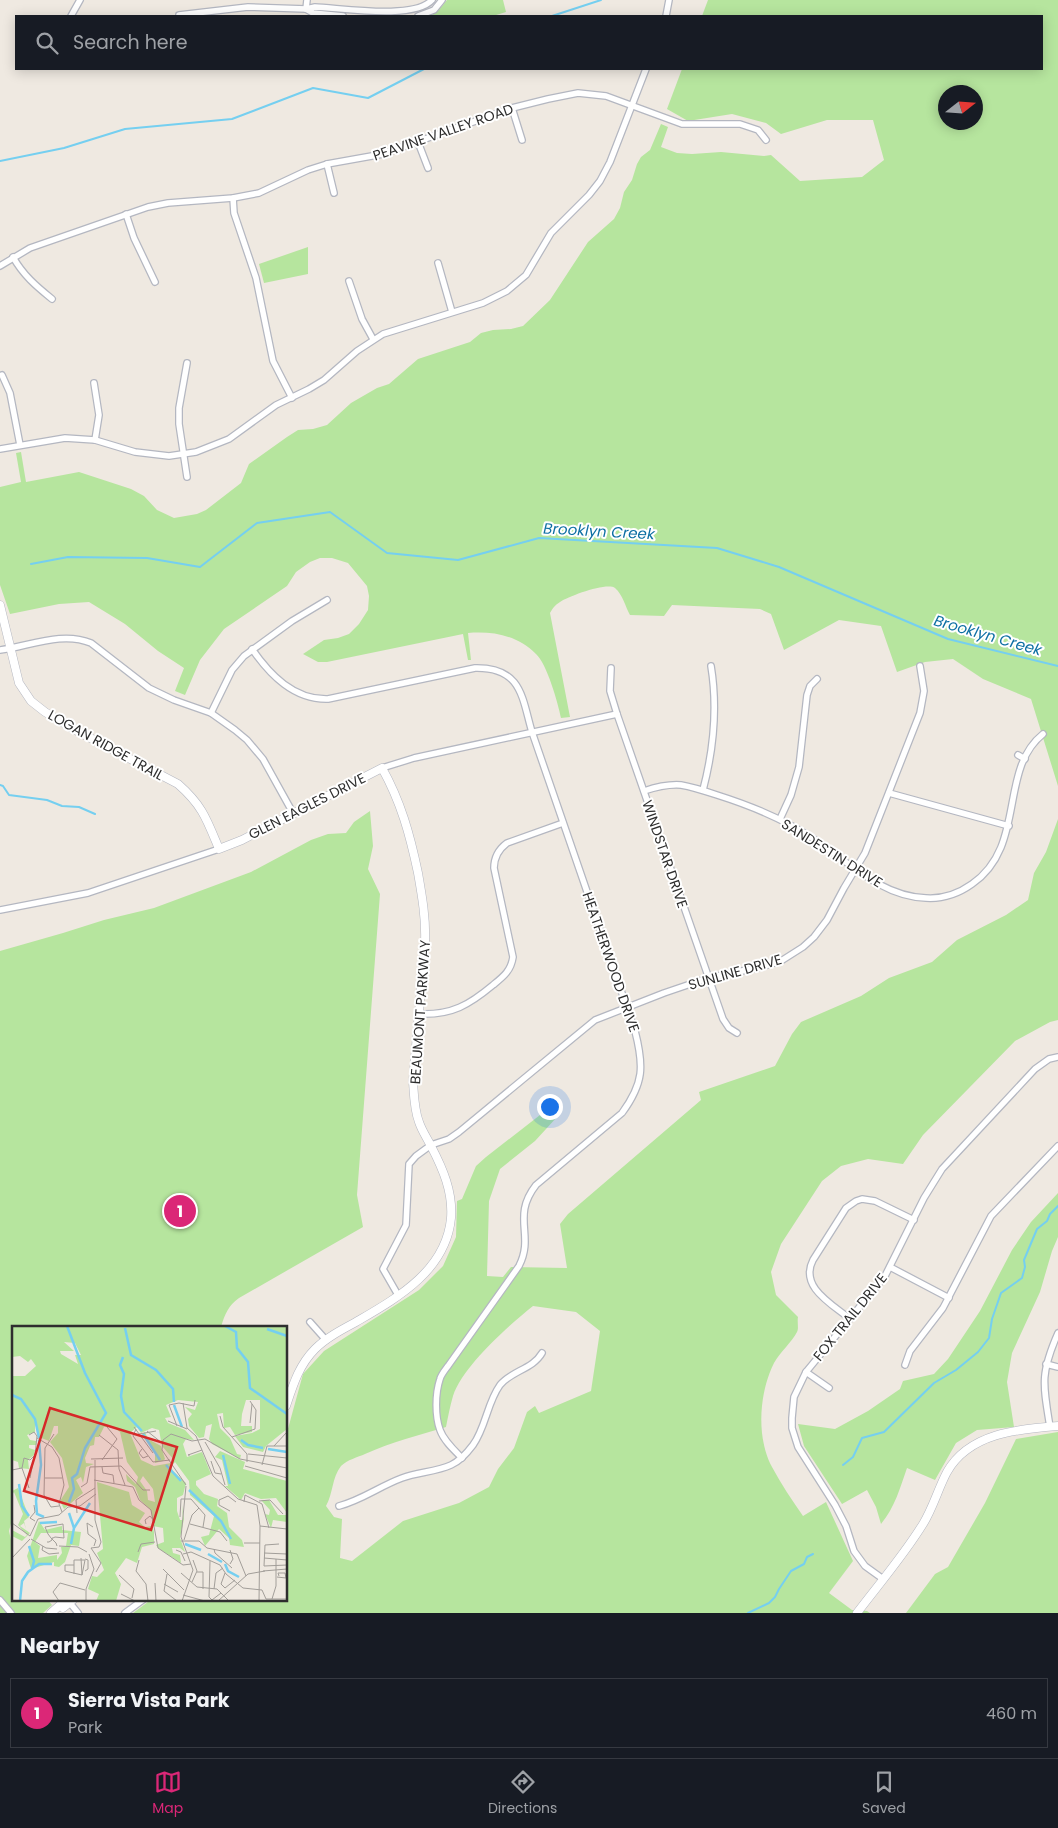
<!DOCTYPE html>
<html lang="en">
<head>
<meta charset="utf-8">
<style>
	body { margin:0; font-family:Poppins,sans-serif; background:#20242c; color:#f1f3f6 }
	.compass { position:absolute; left:938px; top:85px; width:45px; height:45px; border-radius:50%; background:#171b24; box-shadow:0 2px 12px #0003; rotate:73deg }
	.you { position:absolute; left:549px; top:1106px; width:18px; height:18px; margin:-12px; border:4px solid #fff; border-radius:50%; background:#1a73e8; box-shadow:0 0 0 8px #1a73e833 }
	.badge { display:grid; place-items:center; width:32px; height:32px; border-radius:50%; background:#db2777; color:#fff; font-size:16px; font-weight:700 }
	.pin { position:absolute; translate:-50% -50%; border:2px solid #fff; box-shadow:0 1px 5px #0006 }
	.list { margin:0; padding:0; list-style:none }
	h2 { display:flex; justify-content:space-between; align-items:center; height:65px; margin:0; padding:0 20px; font-size:21px }
	h2 small { font-size:16px; font-weight:400; color:#9ea1a6 }
	.list li { display:grid; grid-template-columns:32px 1fr auto; gap:15px; align-items:center; box-sizing:border-box; height:70px; margin:0 10px 10px; padding:0 10px; border:1px solid #363941; border-radius:0px }
	.list b { display:block; font-size:19px; white-space:nowrap }
	.list p { margin:0; font-size:16px; white-space:nowrap; color:#9ea1a6 }
	.list em { font-size:16px; font-style:normal; color:#9ea1a6 }
	.icon { flex:none; width:28px; height:28px; fill:none; stroke:currentColor; stroke-width:2; stroke-linecap:round; stroke-linejoin:round }
	.map { position:relative; flex:none; width:1058px; height:1613px; overflow:hidden }
	.search { position:absolute; background:#171b24; box-shadow:0 2px 12px #0003; left:15px; right:15px; top:15px; height:55px; display:flex; align-items:center; gap:12px; box-sizing:border-box; padding:0 18px; border-radius:0px; color:#9ea1a6; font-size:19px }
	.sheet { height:145px; background:#171b24 }
	nav { display:flex; justify-content:space-around; align-items:center; box-sizing:border-box; height:70px; border-top:1px solid #363941; background:#171b24; font-size:14px; color:#9ea1a6 }
	nav a { display:grid; justify-items:center; gap:2px }
	nav .on { color:#db2777 }
	.map>svg:first-child { display:block }
	.green { fill:#b6e59e; fill-rule:evenodd }
	.lines { fill:none; stroke-linecap:round; stroke-linejoin:round }
	.stream { stroke:#75cff0; stroke-width:2 }
	.street-casing { stroke:#b4b7c1; stroke-width:8 }
	.secondary-casing { stroke:#b4b7c1; stroke-width:9 }
	.street { stroke:#fff; stroke-width:5.5 }
	.secondary { stroke:#fff; stroke-width:8 }
	.labels { text-anchor:middle; dominant-baseline:central; stroke-width:4; stroke-linejoin:round; paint-order:stroke }
	.street-label { font-size:14px; fill:#2e2e2e; stroke:#fff }
	.water-label { font-size:15px; font-style:italic; fill:#0d6fa3; stroke:#fff }
	.inset-river { fill:none; stroke:#75cff0; stroke-width:2.5 }
	.inset-road { fill:none; stroke:#a29e99; stroke-width:1 }
	.view { fill:#d62828; fill-opacity:0.15; stroke:#d62828; stroke-width:2.5 }
	.inset-edge { fill:none; stroke:#2e2e2e; stroke-width:2.5 }
</style>
</head>
<body>
<div class="map">
<svg width="1058" height="1613" viewBox="0 0 1058 1613">
	<rect width="100%" height="100%" fill="#efe9e1"/>
	<g class="green">
		<polygon points="447,0 503,0 506,12 493,16 434,16 432,14 438,11"/>
		<path d="M708,0H1058V786L1031,699L983,679L953,659L925,662L897,672L881,626L839,620L784,650L771,614L760,609L672,605L664,616L630,615C625,606 623,595 615,588C607,582 569,596 560,602C555,605 553,608 550,613L570,717L561,718C558,703 547,664 536,654C518,635 492,631 468,633L471,660H468L463,634L327,662H318L303,654L324,640L338,638L349,634L359,624L368,610L369,596L367,586L348,563L332,558H320L310,562L296,572L287,586L224,629L200,660L185,695L175,691L184,668L158,651L125,624L89,602L59,604L10,614L0,585V487L21,482L16,453L21,452L26,482L79,472L131,489L144,496L157,510L174,518L197,514L206,510L241,483L249,464L287,437L298,430L313,429L327,425L351,403L377,388L389,384L418,359L470,342L481,333L493,330L511,329L523,326L550,300L588,242L614,219L620,208L624,192L632,180L637,164L641,157L650,150L661,124L668,127L661,147L677,153L692,154L721,152L764,156L771,155L800,181L862,177L884,160L873,120H827L781,134L766,123L732,114L688,121L667,109L682,69H1042V16H702ZM946,92H976V122H946Z"/>
		<polygon points="308,247 308,274 264,283 259,264"/>
		<path d="M370,811L373,846L368,869L380,894L357,1195L363,1227L239,1298C228,1306 225,1314 221,1327H14V1512L9,1531L14,1554V1599H47L52,1605L43,1613H0V951L63,933L104,920L154,908L251,872L311,840L328,834L346,833L354,822Z"/>
		<path d="M1058,819V1020L1050,1022L1015,1041L923,1135L903,1164L868,1159L841,1166L822,1181L781,1244L771,1272L776,1295L798,1317C797,1322 799,1329 797,1332C792,1342 780,1352 774,1363C759,1393 756,1437 772,1467C781,1484 792,1500 803,1516L826,1502L853,1561L829,1593L852,1610L867,1611L870,1613H133L152,1599H286V1436L303,1374L324,1351L419,1290L443,1266L456,1237L457,1201L462,1199L476,1166L486,1157L549,1108L557,1117L535,1141L500,1169L489,1201L487,1276L503,1277L511,1267L567,1268L560,1224L568,1214L701,1100L699,1092L775,1066L792,1034L801,1022L861,996L889,978L932,962L957,940L1006,915L1028,900L1034,873L1046,852ZM533,1306L576,1312L600,1331L591,1391L539,1413L535,1406L527,1412L514,1448L498,1469L489,1487L459,1503L403,1521L352,1561L340,1558L342,1519L334,1517L326,1506C333,1494 332,1477 341,1466C347,1460 358,1457 365,1454C392,1442 419,1435 446,1427C448,1417 450,1406 453,1396C463,1366 508,1326 533,1306Z"/>
		<path d="M1058,1193V1237L1052,1251L1040,1292L1012,1353L1007,1382L1014,1427L977,1430L956,1443L935,1480L907,1468C900,1488 895,1507 881,1524L876,1507L867,1490L842,1504L804,1446L798,1424L835,1429L868,1411L900,1389L903,1381L934,1374L948,1359L980,1311L1012,1250L1031,1222Z"/>
		<polygon points="1058,1432 1058,1613 906,1613 935,1574 948,1567 985,1503 1016,1439"/>
	</g>
	<g class="lines">
		<g class="stream">
			<polyline points="552,16 601,0"/>
			<polyline points="0,161 64,148 125,129 232,119 313,88 368,98 424,69"/>
			<polyline points="31,564 68,557 147,558 200,567 257,523 330,512 387,553 458,560 539,538 717,548 779,567 948,639 1058,666"/>
			<polyline points="0,785 3,786 9,795 47,800 62,806 79,807 95,814"/>
			<polyline points="843,1465 853,1457 862,1438 884,1432 934,1383 956,1370 978,1352 989,1338 992,1319 1001,1293 1022,1278 1025,1267 1024,1260 1037,1229 1047,1221 1050,1214 1058,1206"/>
			<polyline points="748,1613 769,1603 775,1597 779,1589 791,1571 804,1564 807,1557 813,1554"/>
		</g>
		<g class="street-casing">
			<g id="street">
				<polyline points="306,9 313,13 343,16"/>
				<polyline points="306,9 307,0"/>
				<path d="M179,15L248,7L306,9L315,7C342,8 414,20 432,0"/>
				<polyline points="71,16 80,0"/>
				<polyline points="418,16 434,10 442,0"/>
				<polyline points="666,16 669,0"/>
				<polyline points="512,108 522,140"/>
				<polyline points="418,142 428,168"/>
				<polyline points="327,164 334,193"/>
				<polyline points="233,198 234,213 256,278 273,361 292,398"/>
				<polyline points="126,214 134,238 155,282"/>
				<path d="M13,257C23,275 36,286 52,299"/>
				<polyline points="438,263 452,312"/>
				<polyline points="0,266 30,248 148,207 168,203 233,198 259,193 308,170 327,164 383,154 512,108 548,99 578,93 606,96 682,124 740,124 758,130 766,140"/>
				<polyline points="349,281 362,319 373,339"/>
				<polyline points="2,375 10,393 20,445"/>
				<polyline points="94,383 99,415 95,440"/>
				<polyline points="0,449 65,438 95,440 135,452 169,456 196,452 229,439 276,405 309,389 324,380 357,351 383,334 483,303 507,291 526,275 551,233 589,195 600,181 610,162 646,69"/>
				<polyline points="187,477 179,424 179,408 187,363"/>
				<path d="M252,649C270,675 294,700 328,699L475,668C522,667 522,698 532,732L635,1031C644,1066 644,1083 622,1113L536,1185C511,1217 535,1235 519,1266L448,1366C445,1370 441,1375 440,1379C435,1394 435,1416 440,1430C444,1441 454,1450 462,1458"/>
				<path d="M0,650C30,646 62,631 91,643L149,688L174,700L211,713L235,730L247,740L263,759L293,813"/>
				<polyline points="611,668 610,691 617,714 723,1019 729,1028 737,1033"/>
				<polyline points="211,713 232,670 244,656 292,621 327,600"/>
				<polyline points="1018,755 1025,759"/>
				<polyline points="382,768 414,758 617,714"/>
				<path d="M703,790C714,748 718,709 711,666"/>
				<path d="M644,791C656,787 668,784 681,785C693,787 705,791 717,795C752,806 786,820 817,841C849,863 883,897 926,898C942,899 958,894 972,884C1027,846 998,770 1043,734"/>
				<polyline points="889,793 1009,826"/>
				<polyline points="780,819 791,795 799,767 807,695 810,686 817,679"/>
				<polyline points="0,910 88,893 219,849"/>
				<path d="M420,1014C452,1015 469,1005 493,985C503,977 511,971 513,957L494,868C494,857 499,849 507,843L563,823"/>
				<polyline points="890,1267 949,1298"/>
				<polyline points="398,1295 383,1269 406,1225 409,1164 416,1156 431,1145 449,1139 459,1132 595,1020 664,993 708,978 761,967 781,961 803,947 814,937 827,920 844,888 865,853 920,713 924,691 920,666"/>
				<path d="M850,1319C832,1304 799,1287 813,1260L846,1208L856,1201L862,1199L875,1201L914,1220"/>
				<polyline points="310,1322 326,1340"/>
				<polyline points="1046,1364 1058,1367"/>
				<polyline points="905,1365 910,1351 943,1308 991,1216 1058,1146"/>
				<polyline points="806,1372 829,1388"/>
				<path d="M1050,1427C1043,1384 1040,1374 1058,1333"/>
				<path d="M339,1506C362,1500 380,1486 402,1478C418,1472 436,1472 451,1465C460,1461 467,1453 473,1445C486,1427 487,1403 500,1385C511,1371 533,1369 542,1353"/>
				<polyline points="883,1579 865,1566 854,1551 846,1526 835,1505 798,1447 792,1428 792,1418 794,1397 806,1372 885,1276 924,1198 942,1169 1035,1069 1049,1059 1058,1057"/>
				<polyline points="0,1600 11,1613"/>
				<polyline points="70,1603 78,1613"/>
				<polyline points="125,1613 144,1599"/>
			</g>
		</g>
		<g class="secondary-casing">
			<g id="secondary">
				<path d="M0,605L19,683L31,701L45,712L77,731L178,784C203,806 207,820 219,849L242,840L382,768C401,802 410,835 418,873C422,896 426,918 425,942L413,1081C414,1095 414,1109 419,1122C422,1131 427,1138 431,1146C443,1169 453,1192 451,1218C446,1271 397,1298 356,1322C341,1330 326,1338 315,1349C299,1365 293,1385 286,1406"/>
				<polyline points="63,1608 74,1599"/>
				<polyline points="51,1613 67,1599"/>
				<path d="M857,1613C879,1584 904,1555 923,1524C933,1508 938,1489 947,1472C969,1433 1018,1429 1058,1426"/>
			</g>
		</g>
		<use href="#street" class="street"/>
		<use href="#secondary" class="secondary"/>
	</g>
	<g class="labels">
		<g class="street-label">
			<text transform="translate(443 132) rotate(-19)">PEAVINE VALLEY ROAD</text>
			<text transform="translate(106 745) rotate(29)">LOGAN RIDGE TRAIL</text>
			<text transform="translate(307 806) rotate(-27)">GLEN EAGLES DRIVE</text>
			<text transform="translate(832 853) rotate(32)">SANDESTIN DRIVE</text>
			<text transform="translate(665 854) rotate(71)">WINDSTAR DRIVE</text>
			<text transform="translate(611 962) rotate(71)">HEATHERWOOD DRIVE</text>
			<text transform="translate(735 972) rotate(-16)">SUNLINE DRIVE</text>
			<text transform="translate(420 1012) rotate(-86)">BEAUMONT PARKWAY</text>
			<text transform="translate(850 1317) rotate(-51)">FOX TRAIL DRIVE</text>
		</g>
		<g class="water-label">
			<text transform="translate(599 531) rotate(3)">Brooklyn Creek</text>
			<text transform="translate(988 635) rotate(16)">Brooklyn Creek</text>
		</g>
	</g>
	<g transform="translate(12 1326)">
		<rect width="275" height="275" fill="#efe9e1"/>
		<path d="M0,0H275V103L254,120L251,126L231,121L223,110L240,107L248,103V74H234L230,88L229,100H240V106L223,109L218,101L212,102L211,87L205,88L208,102L218,112L225,128L229,129L228,133L200,118L197,113L200,98L194,100L192,111L187,112L177,100L176,93L180,88L173,81L183,84L186,76L166,74L154,79L159,91L153,92L156,97L173,104L182,114L174,113L171,118L175,131L190,126L199,148L184,155V159L192,168L206,173L205,180L215,187L217,201L230,214L232,221L218,219L217,212L207,203L193,220L189,211L197,209L202,190L178,169L177,155L163,136L159,141L161,145L174,157L171,169L165,172V185L168,194H171L170,179L172,193L168,212L173,226L168,222H160L161,227L168,229L169,237L146,222L144,219L152,216L151,202L141,200L139,184L128,174L123,161L115,155L114,148L124,158L126,151L115,136L108,106L101,101H92L87,111H83L82,119L78,120L73,132L74,137L82,138L74,141L71,157L69,151L64,154L71,167L52,183L48,175L57,161L50,132L38,116L46,107V100H42L37,115L27,111L23,94V106L15,109L18,114L24,115V119H17V122L23,124L22,129L16,134L17,143L7,142L6,136L0,134V50H13L24,40L19,33L16,36L8,30L0,31ZM52,16L63,17L69,29H63L66,38L49,28L48,25H62ZM125,101L129,107L140,102L147,104L150,120L162,134L159,137L142,140L129,134L118,107ZM131,150L141,163L143,176L136,174L135,165L128,155ZM133,106L136,113L149,120L153,133L151,135L143,137V125L130,108ZM208,125L233,136L231,143L275,155V187L264,172L249,173L233,167L229,174L213,160H216L210,134L203,131ZM85,156L117,166L120,179L133,187L127,196L133,201L140,200L142,206V218L130,221L125,237L114,232L103,247L109,258L104,275H84L87,268L76,263L80,250L85,251L92,244L85,227L91,223ZM6,162L17,191L12,195L14,203L12,197L8,200L18,207L10,215L0,210V204L13,211L15,209L6,199L11,188L2,166L0,169V165ZM249,174H257L266,189H275V196L261,194L259,202L253,188L257,189L258,184ZM27,195L33,204L50,200V204L69,206L67,220L59,219L53,236L47,241L42,240V236L19,243L15,230ZM29,207H56L54,220L49,221L50,227L45,234V229L26,232L28,220L23,216Z" fill="#b6e59e" fill-rule="evenodd"/>
		<path class="inset-river" d="M55,0L73,47L94,87L73,122L65,148L60,152L62,163L57,176M213,0L224,6L225,22L236,36L238,62L275,88M113,2L119,29L144,44L161,63L162,76M255,3L275,10M111,31L108,39L112,48L109,70L112,86L130,105M0,69L9,73L23,93L27,112M162,79L170,101M131,108L148,134M27,114L29,139L24,175L25,188L32,191M229,114L236,119L251,122M256,123L275,126M211,129L218,158M154,139L169,155M7,158L10,180L17,190M177,164L209,195L219,213M57,187L62,202L59,218M28,197L45,196M62,202L78,177M173,218L189,224M17,220L22,235L20,243M196,228L210,236M213,238L216,245L227,251M8,275L10,255L16,246L27,238H40"/>
		<path class="inset-road" d="M171,77L175,102L184,110L201,150L226,173L245,179L248,200M208,90L211,101L235,128V136M156,95L175,103M238,97L240,78M165,100L157,79L167,77L182,80L183,74M122,101L141,127M124,103L121,110L141,136L158,134M135,105L150,117M42,108L33,122L32,169L39,181L47,180M127,108L144,105M87,109L106,124L107,143L113,159M220,111L243,103L244,84L238,75M25,112L40,121L47,132L52,159L47,178L50,186M193,116L208,142L213,159M262,120L275,106M130,123L127,127L131,132L136,130M236,128L275,132M178,129H176L190,124M79,133L111,132M83,134V194M90,134L105,113L95,101M199,135L203,147L209,148M250,139L255,120H275M233,140L275,152M90,141L91,147L101,149L102,157M10,142L17,162M0,144L10,142L12,132L18,134L23,129L25,110L22,106L17,109M18,152L22,131M33,152H50M82,154L121,161L127,174L139,184L146,222L171,239L179,238M174,159L150,124L151,114L159,108L180,115L193,113L228,133L275,142M69,161L75,157L78,141L109,140L131,164H138M247,175L258,174L271,188M232,176L233,169L250,178L257,202M22,179L23,186L18,192L23,195M218,185L207,179V174L216,170L224,176M65,187L64,174L83,162M168,191L169,173H179L193,189L191,201M83,194L89,216L87,221L79,222L89,237L84,246M0,197L18,210M134,198L133,194L138,190L143,196L140,198M178,198L208,206L215,215M81,201L75,197L76,208L84,214L82,220M18,210L26,193L47,189L56,181L68,180L84,168M19,213L34,222L45,223M172,214L180,189L187,182M169,215H187L195,222L225,228L234,250M35,216H37L40,214V212H41L43,211L52,212L51,198L33,201L36,208L39,212L44,217L45,220M232,217H248M267,218L253,219L252,240L275,239M31,220L30,224L37,228L47,227M47,220L66,221L75,226M202,223L203,227L220,242M164,224L169,226L173,235M218,224L221,233L218,238M126,226L129,218L143,216M252,227L275,228M171,228L179,226L208,239L214,248L231,262L250,264L254,273H275M0,232L18,213M69,232L70,249M252,232L275,234M73,233L76,234V243L73,245M127,234L124,245L134,258L136,275M198,235L197,271L200,274L209,267M62,239H53V245L70,249M151,243L172,264M251,245L275,243M185,246H191V263M169,247L185,261L205,263L217,275M213,247L209,258L213,262L223,254M62,248V234H73M155,248L152,265L165,275M70,249L73,234M107,249L122,263L120,272M265,251L274,252L273,247H266L267,250M180,256L185,245L181,234M143,257L144,275M152,258L166,266M202,263L204,247L211,242M109,268L123,275M171,269L193,275M260,273L264,260V233M47,275L41,266L48,257L73,264M74,275V263L82,243L77,228M170,275L181,244L169,211L174,160M206,275L236,248L253,245M247,275L248,200L275,203"/>
		<path class="view" d="M38,82L165,121L139,204L12,165Z"/>
		<rect width="275" height="275" class="inset-edge"/>
	</g>
</svg>
<svg class="compass" viewBox="-18 -18 36 36"><path d="M0-13l5 13h-10z" fill="#e53935"/><path d="M0 13l5-13h-10z" fill="#9ea1a6"/></svg>
<div class="you"></div>
<div class="pin badge" style="left:180px;top:1211px">1</div>
<div class="search"><svg class="icon" aria-label="search" viewBox="0 0 24 24"><circle cx="10" cy="10" r="6"/><path d="M15 15l6 6"/></svg>Search here</div>
</div>
<section class="sheet">
<h2>Nearby<small></small></h2>
<ul class="list">
<li><span class="badge">1</span><div><b>Sierra Vista Park</b><p>Park</p></div><em>460 m</em></li>
</ul>
</section>
<nav>
<a class="on"><svg class="icon" aria-label="map" viewBox="0 0 24 24"><path d="M3 6l6-2 6 2 6-2v14l-6 2-6-2-6 2zM9 4v14M15 6v14"/></svg>Map</a>
<a><svg class="icon" aria-label="directions" viewBox="0 0 24 24"><path d="M12 3l9 9-9 9-9-9zM9 14v-3h6M13 9l2 2-2 2"/></svg>Directions</a>
<a><svg class="icon" aria-label="saved" viewBox="0 0 24 24"><path d="M7 4h10v16l-5-4-5 4z"/></svg>Saved</a>
</nav>
</body>
</html>
